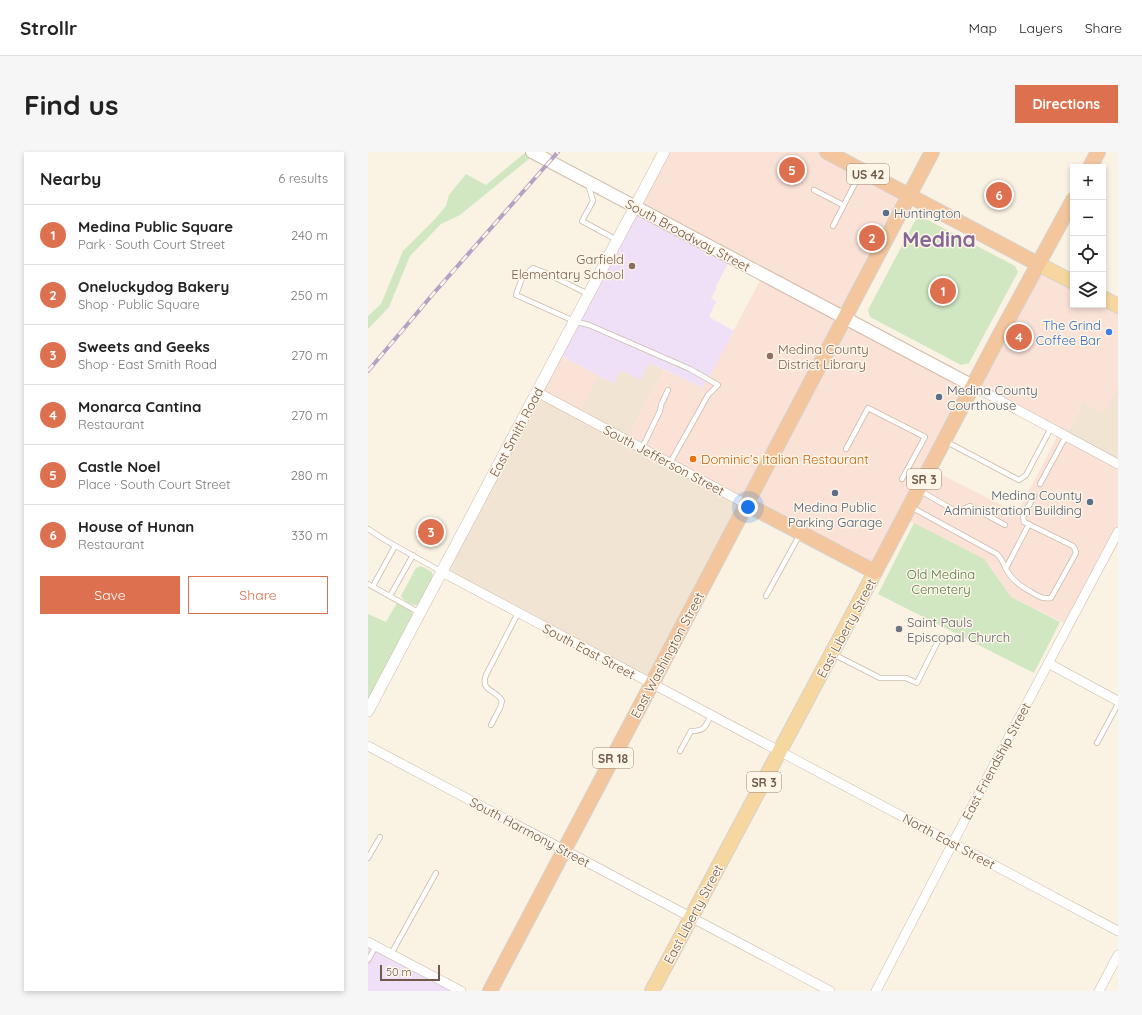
<!DOCTYPE html>
<html lang="en">
<head>
<meta charset="utf-8">
<style>
	body { margin:0; font-family:Quicksand,sans-serif; background:#f6f6f6; color:#222 }
	.controls { position:absolute; right:12px; top:12px; display:grid; overflow:hidden; border-radius:0px; box-shadow:0 2px 6px #0003 }
	.controls button { width:36px; height:36px; display:grid; place-items:center; padding:0; border:0; border-bottom:1px solid #e0e0e0; background:#fff; color:#222; font:20px sans-serif }
	.scale { position:absolute; left:12px; bottom:10px; width:60px; box-sizing:border-box; padding-left:4px; border:2px solid #70594b; border-top:0; font-size:11px; line-height:14px; white-space:nowrap; color:#70594b; -webkit-text-stroke:3px #fef6e8; paint-order:stroke }
	.you { position:absolute; left:380px; top:355px; width:14px; height:14px; margin:-10px; border:3px solid #fff; border-radius:50%; background:#1a73e8; box-shadow:0 0 0 6px #1a73e833 }
	.badge { display:grid; place-items:center; width:26px; height:26px; border-radius:50%; background:#dd714f; color:#fff; font-size:13px; font-weight:700 }
	.pin { position:absolute; translate:-50% -50%; border:2px solid #fff; box-shadow:0 1px 4px #0006 }
	.list { margin:0; padding:0; list-style:none }
	h2 { display:flex; justify-content:space-between; align-items:center; height:52px; margin:0; padding:0 16px; font-size:17px }
	h2 small { font-size:13px; font-weight:400; color:#767676 }
	.list li { display:grid; grid-template-columns:26px 1fr auto; gap:12px; align-items:center; box-sizing:border-box; height:60px; padding:0 16px; border-top:1px solid #e0e0e0 }
	.list b { display:block; font-size:15px; white-space:nowrap }
	.list p { margin:0; font-size:13px; white-space:nowrap; color:#767676 }
	.list em { font-size:13px; font-style:normal; color:#767676 }
	.actions { display:flex; gap:8px; padding:12px 16px }
	.actions a { flex:1; padding:9px 0; border:1px solid #dd714f; border-radius:0px; text-align:center; font-size:14px; color:#dd714f }
	.actions .main { background:#dd714f; color:#fff }
	.icon { flex:none; width:22px; height:22px; fill:none; stroke:currentColor; stroke-width:2; stroke-linecap:round; stroke-linejoin:round }
	.map { position:relative; flex:none; width:750px; height:839px; overflow:hidden; border-radius:0px }
	header { display:flex; align-items:center; gap:24px; box-sizing:border-box; height:56px; padding:0 20px; background:#fff; border-bottom:1px solid #e0e0e0 }
	header strong { font-size:19px }
	nav { display:flex; gap:22px; margin-inline-start:auto; font-size:14px }
	.intro { display:flex; align-items:center; justify-content:space-between; box-sizing:border-box; height:96px; padding:0 24px }
	h1 { margin:0; font-size:28px }
	.button { padding:10px 18px; border-radius:0px; background:#dd714f; color:#fff; font-size:14px; font-weight:700 }
	main { display:flex; gap:24px; padding:0 24px }
	aside { flex:1; background:#fff; border-radius:0px; box-shadow:0 2px 6px #0003 }
	.map>svg:first-child { display:block }
	.residential { fill:#f2e4d2 }
	.commercial { fill:#fae2d7; fill-rule:evenodd }
	.education { fill:#efe0f7 }
	.green { fill:#d0e7c2 }
	.lines { fill:none; stroke-linecap:round; stroke-linejoin:round }
	.service-casing { stroke:#cdbcad; stroke-width:6 }
	.minor-casing { stroke:#cdbcad; stroke-width:10 }
	.tertiary-casing { stroke:#cdbcad; stroke-width:12 }
	.secondary-casing { stroke:#d0bcaa; stroke-width:14 }
	.primary-casing { stroke:#d7d1cd; stroke-width:16 }
	.trunk-casing { stroke:#d7d1cd; stroke-width:16 }
	.service { stroke:#fff; stroke-width:4.5 }
	.minor { stroke:#fff; stroke-width:9 }
	.tertiary { stroke:#fff; stroke-width:11 }
	.secondary { stroke:#fff; stroke-width:12 }
	.primary { stroke:#f5d79f; stroke-width:14 }
	.trunk { stroke:#f3c69e; stroke-width:14 }
	.rail-casing { stroke:#b4a2c3; stroke-width:4 }
	.rail { stroke:#fef6e8; stroke-width:2.5; stroke-dasharray:8; stroke-linecap:butt }
	.service-dot { fill:#5c6f8a; stroke:#fef6e8; stroke-width:1.5 }
	.education-dot { fill:#8d6e63; stroke:#fef6e8; stroke-width:1.5 }
	.shop-dot { fill:#3f7fe0; stroke:#fef6e8; stroke-width:1.5 }
	.food-dot { fill:#e8710a; stroke:#fef6e8; stroke-width:1.5 }
	.worship-dot { fill:#6b7280; stroke:#fef6e8; stroke-width:1.5 }
	.labels { text-anchor:middle; dominant-baseline:central; stroke-width:3; stroke-linejoin:round; paint-order:stroke }
	.shield { fill:#fef6e8; stroke:#9b887a; stroke-width:1 }
	.shield-label { font-size:12px; font-weight:bold; fill:#70594b }
	.service-label { font-size:13px; fill:#4e5e75; stroke:#fef6e8; text-anchor:start }
	.street-label { font-size:13px; fill:#70594b; stroke:#fef6e8 }
	.education-label { font-size:13px; fill:#785e54; stroke:#fef6e8; text-anchor:end }
	.shop-label { font-size:13px; fill:#366cbe; stroke:#fef6e8; text-anchor:end }
	.food-label { font-size:13px; fill:#c56008; stroke:#fef6e8; text-anchor:start }
	.park-label { font-size:13px; fill:#557b46; stroke:#fef6e8 }
	.worship-label { font-size:13px; fill:#5b616d; stroke:#fef6e8; text-anchor:start }
	.town-label { font-size:21px; font-weight:bold; fill:#856694; stroke:#fef6e8 }
</style>
</head>
<body>
<header>
<strong>Strollr</strong>
<nav><a>Map</a><a>Layers</a><a>Share</a></nav>
</header>
<div class="intro"><h1>Find us</h1><a class="button">Directions</a></div>
<main>
<aside>
<h2>Nearby<small>6 results</small></h2>
<ul class="list">
<li><span class="badge">1</span><div><b>Medina Public Square</b><p>Park · South Court Street</p></div><em>240 m</em></li>
<li><span class="badge">2</span><div><b>Oneluckydog Bakery</b><p>Shop · Public Square</p></div><em>250 m</em></li>
<li><span class="badge">3</span><div><b>Sweets and Geeks</b><p>Shop · East Smith Road</p></div><em>270 m</em></li>
<li><span class="badge">4</span><div><b>Monarca Cantina</b><p>Restaurant</p></div><em>270 m</em></li>
<li><span class="badge">5</span><div><b>Castle Noel</b><p>Place · South Court Street</p></div><em>280 m</em></li>
<li><span class="badge">6</span><div><b>House of Hunan</b><p>Restaurant</p></div><em>330 m</em></li>
</ul>
<div class="actions"><a class="main">Save</a><a>Share</a></div>
</aside>
<div class="map">
<svg width="750" height="839" viewBox="0 0 750 839">
	<rect width="100%" height="100%" fill="#faf2e3"/>
	<g class="residential">
		<polygon points="282,211 296,218 258,288 378,352 284,532 74,420 169,240 225,235 231,224 245,232 252,218"/>
		<polygon points="750,235 750,312 698,284 715,250 736,260"/>
	</g>
	<g class="commercial">
		<path d="M296,0H459L542,43L476,166L605,234L670,112L705,130V153L750,154V235L736,261L715,250L698,284L750,312V380L700,473L643,445L546,371L536,367L507,420L258,288L296,218L335,236L395,123L267,55ZM605,234L691,281L649,362L614,343L562,317Z"/>
		<polygon points="189,201 231,224 211,262 169,240"/>
	</g>
	<g class="education">
		<polygon points="267,55 363,106 348,134 348,137 343,146 348,150 341,165 366,179 335,236 282,211 272,228 252,218 245,232 189,201"/>
		<polygon points="0,794 86,839 0,839"/>
	</g>
	<g class="green">
		<polygon points="158,0 164,0 167,2 92,63 73,72 42,104 21,155 0,177 0,164 13,152 35,99 67,67 78,54 81,43 98,22 118,33"/>
		<polygon points="554,65 647,114 650,120 601,211 593,213 502,165 500,158 548,67"/>
		<polygon points="546,371 616,407 643,445 692,470 666,521 510,442"/>
		<path d="M53,414L64,420L65,425L51,453C45,454 36,450 33,444L48,416Z"/>
		<polygon points="29,451 42,458 45,463 0,548 0,462 18,470"/>
	</g>
	<g class="lines">
		<g class="service-casing">
			<g id="service">
				<polyline points="220,32 225,49 214,69 249,88"/>
				<polyline points="446,38 475,53"/>
				<polyline points="465,74 493,20"/>
				<polyline points="220,142 178,121 165,116 154,126 148,143 206,169 221,173 322,217 350,233 340,243 302,311"/>
				<polyline points="577,289 651,328 658,323 683,276"/>
				<polyline points="274,296 292,259 293,253 300,238"/>
				<polyline points="478,297 500,256 557,285 534,327"/>
				<polyline points="672,332 698,284"/>
				<polyline points="551,338 589,360 602,354 637,373"/>
				<path d="M543,355L629,402C633,406 635,410 637,415C643,428 653,435 665,441C671,445 675,447 683,446L708,401L707,397L705,394L656,370L655,365L666,344"/>
				<polyline points="0,377 17,388 74,420"/>
				<polyline points="638,416 661,372"/>
				<polyline points="0,432 52,461"/>
				<polyline points="5,434 27,394"/>
				<polyline points="22,444 45,403"/>
				<polyline points="398,444 432,382"/>
				<polyline points="465,502 512,526 538,526 549,531 572,485"/>
				<path d="M123,573L132,556L134,549C128,537 112,540 118,523L150,461"/>
				<polyline points="729,591 750,552"/>
				<path d="M312,599L323,579C337,579 337,575 343,563"/>
				<polyline points="0,706 12,685"/>
				<polyline points="23,802 68,721"/>
				<polyline points="0,808 8,794"/>
			</g>
		</g>
		<g class="minor-casing">
			<g id="minor">
				<polyline points="605,234 750,312"/>
				<polyline points="169,240 378,352"/>
				<polyline points="74,420 750,779"/>
				<polyline points="680,511 750,549"/>
				<polyline points="0,594 462,839"/>
				<polyline points="0,790 93,839"/>
				<polyline points="508,839 591,679 750,380"/>
				<polyline points="731,839 750,803"/>
			</g>
		</g>
		<g class="tertiary-casing">
			<polyline id="tertiary" points="0,559 296,0"/>
		</g>
		<g class="secondary-casing">
			<polyline id="secondary" points="164,0 605,234"/>
		</g>
		<g class="primary-casing">
			<g id="primary">
				<polyline points="670,112 705,130"/>
				<polyline points="735,146 750,154"/>
				<polyline points="284,839 507,420"/>
			</g>
		</g>
		<g class="trunk-casing">
			<g id="trunk">
				<polyline points="459,0 670,112"/>
				<polyline points="722,15 730,0"/>
				<polyline points="378,352 507,420 630,186 705,48"/>
				<polyline points="122,839 564,0"/>
			</g>
		</g>
		<use href="#service" class="service"/>
		<use href="#minor" class="minor"/>
		<use href="#tertiary" class="tertiary"/>
		<use href="#secondary" class="secondary"/>
		<use href="#primary" class="primary"/>
		<use href="#trunk" class="trunk"/>
		<g class="rail-casing">
			<polyline id="rail" points="0,219 65,142 190,0"/>
		</g>
		<use href="#rail" class="rail"/>
	</g>
	<g class="service-dot">
		<circle cx="518" cy="61" r="4"/>
		<circle cx="571" cy="245" r="4"/>
		<circle cx="467" cy="341" r="4"/>
		<circle cx="722" cy="350" r="4"/>
	</g>
	<g class="education-dot">
		<circle cx="264" cy="114" r="4"/>
		<circle cx="402" cy="204" r="4"/>
	</g>
	<circle class="shop-dot" cx="741" cy="180" r="4"/>
	<circle class="food-dot" cx="325" cy="307" r="4"/>
	<circle class="worship-dot" cx="531" cy="477" r="4"/>
	<g class="labels">
		<g class="shield">
			<rect x="479" y="12" width="42" height="20" rx="3"/>
			<rect x="539" y="317" width="34" height="20" rx="3"/>
			<rect x="225" y="596" width="40" height="20" rx="3"/>
			<rect x="379" y="620" width="34" height="20" rx="3"/>
		</g>
		<g class="shield-label">
			<text x="500" y="22">US 42</text>
			<text x="556" y="327">SR 3</text>
			<text x="245" y="606">SR 18</text>
			<text x="396" y="630">SR 3</text>
		</g>
		<g class="service-label">
			<text x="526" y="61">Huntington</text>
			<text x="579" y="238">Medina County<tspan x="579" dy="15">Courthouse</tspan></text>
			<text x="714" y="343" text-anchor="end">Medina County<tspan x="714" dy="15">Administration Building</tspan></text>
			<text x="467" y="355" text-anchor="middle">Medina Public<tspan x="467" dy="15">Parking Garage</tspan></text>
		</g>
		<g class="street-label">
			<text transform="translate(320 83) rotate(28)">South Broadway Street</text>
			<text transform="translate(148 280) rotate(-62)">East Smith Road</text>
			<text transform="translate(296 308) rotate(28)">South Jefferson Street</text>
			<text transform="translate(478 476) rotate(-62)">East Liberty Street</text>
			<text transform="translate(221 499) rotate(28)">South East Street</text>
			<text transform="translate(299 503) rotate(-62)">East Washington Street</text>
			<text transform="translate(628 609) rotate(-62)">East Friendship Street</text>
			<text transform="translate(162 680) rotate(28)">South Harmony Street</text>
			<text transform="translate(581 689) rotate(28)">North East Street</text>
			<text transform="translate(325 762) rotate(-62)">East Liberty Street</text>
		</g>
		<g class="education-label">
			<text x="256" y="107">Garfield<tspan x="256" dy="15">Elementary School</tspan></text>
			<text x="410" y="197" text-anchor="start">Medina County<tspan x="410" dy="15">District Library</tspan></text>
		</g>
		<g class="shop-label">
			<text x="733" y="173">The Grind<tspan x="733" dy="15">Coffee Bar</tspan></text>
		</g>
		<g class="food-label">
			<text x="333" y="307">Dominic’s Italian Restaurant</text>
		</g>
		<g class="park-label">
			<text x="573" y="422">Old Medina<tspan x="573" dy="15">Cemetery</tspan></text>
		</g>
		<g class="worship-label">
			<text x="539" y="470">Saint Pauls<tspan x="539" dy="15">Episcopal Church</tspan></text>
		</g>
		<g class="town-label">
			<text x="571" y="87">Medina</text>
		</g>
	</g>
</svg>
<div class="controls">
<button>+</button>
<button>−</button>
<button><svg class="icon" aria-label="locate" viewBox="0 0 24 24"><circle cx="12" cy="12" r="6"/><path d="M12 2v4M12 18v4M2 12h4M18 12h4"/></svg></button>
<button><svg class="icon" aria-label="layers" viewBox="0 0 24 24"><path d="M12 4l9 5-9 5-9-5zM3 14l9 5 9-5"/></svg></button>
</div>
<div class="scale">50 m</div>
<div class="you"></div>
<div class="pin badge" style="left:575px;top:139px">1</div>
<div class="pin badge" style="left:504px;top:86px">2</div>
<div class="pin badge" style="left:63px;top:380px">3</div>
<div class="pin badge" style="left:651px;top:185px">4</div>
<div class="pin badge" style="left:424px;top:18px">5</div>
<div class="pin badge" style="left:631px;top:43px">6</div>
</div>
</main>
</body>
</html>
